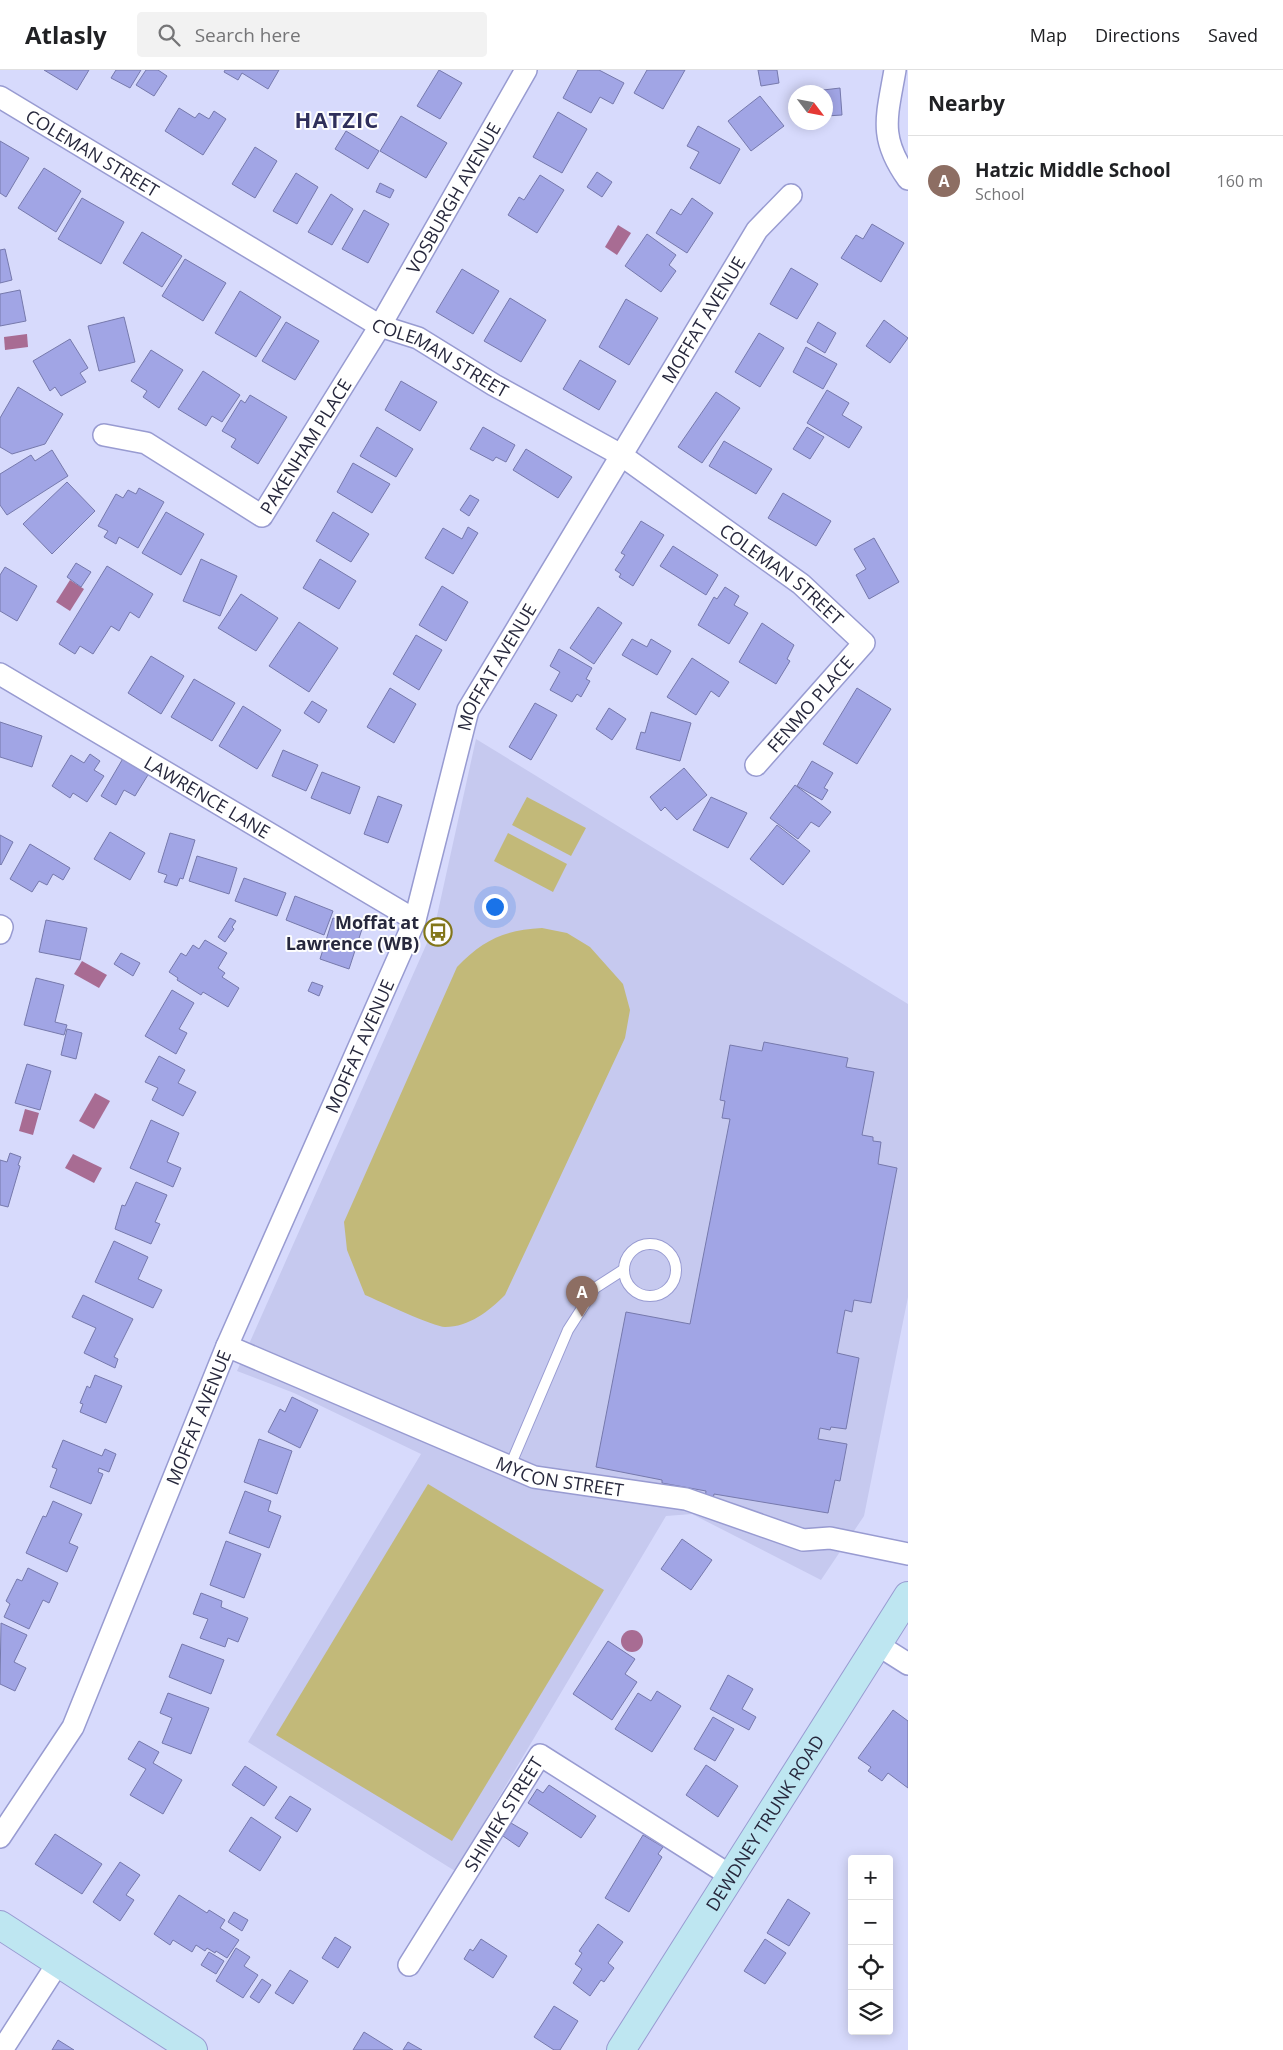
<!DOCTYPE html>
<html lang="en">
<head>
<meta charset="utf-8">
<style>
	body { margin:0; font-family:"Open Sans",sans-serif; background:#f2f2f2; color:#202124 }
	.controls { position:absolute; right:15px; bottom:15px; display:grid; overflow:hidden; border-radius:5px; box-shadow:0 2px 12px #0003 }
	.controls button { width:45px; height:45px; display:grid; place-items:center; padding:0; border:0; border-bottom:1px solid #e0e0e0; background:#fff; color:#202124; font:25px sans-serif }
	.compass { position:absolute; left:788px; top:15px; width:45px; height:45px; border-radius:50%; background:#fff; box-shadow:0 2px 12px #0003; rotate:122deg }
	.you { position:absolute; left:494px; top:836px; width:18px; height:18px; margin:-12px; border:4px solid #fff; border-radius:50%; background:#1a73e8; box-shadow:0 0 0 8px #1a73e833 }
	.badge { display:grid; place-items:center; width:32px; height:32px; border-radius:50%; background:#d93025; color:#fff; font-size:16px; font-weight:700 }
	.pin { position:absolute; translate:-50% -41px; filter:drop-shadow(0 1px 2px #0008) }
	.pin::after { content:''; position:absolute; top:26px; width:18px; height:15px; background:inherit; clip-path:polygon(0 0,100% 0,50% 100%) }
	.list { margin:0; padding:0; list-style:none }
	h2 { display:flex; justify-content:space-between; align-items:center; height:65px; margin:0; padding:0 20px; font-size:21px }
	h2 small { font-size:16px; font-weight:400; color:#757577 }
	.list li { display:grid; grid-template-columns:32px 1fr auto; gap:15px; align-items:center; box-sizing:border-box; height:90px; padding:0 20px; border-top:1px solid #e0e0e0 }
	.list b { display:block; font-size:19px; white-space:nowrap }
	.list p { margin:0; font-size:16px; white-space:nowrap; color:#757577 }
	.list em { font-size:16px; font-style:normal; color:#757577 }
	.icon { flex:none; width:28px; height:28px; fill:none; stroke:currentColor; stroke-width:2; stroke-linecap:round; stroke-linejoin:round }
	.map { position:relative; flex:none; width:908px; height:1980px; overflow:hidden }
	header { display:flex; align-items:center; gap:30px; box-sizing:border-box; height:70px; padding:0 25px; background:#fff; border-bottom:1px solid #e0e0e0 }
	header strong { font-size:24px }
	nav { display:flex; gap:28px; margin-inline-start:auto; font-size:18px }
	.search { width:350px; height:45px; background:#f2f2f2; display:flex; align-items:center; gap:12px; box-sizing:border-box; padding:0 18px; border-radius:5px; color:#757577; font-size:19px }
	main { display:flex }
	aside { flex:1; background:#fff }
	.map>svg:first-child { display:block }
	.built { fill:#c6c9ef }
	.green { fill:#c2b979 }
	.water { fill:#a86c93 }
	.building { fill:#a1a5e5; stroke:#7679ac }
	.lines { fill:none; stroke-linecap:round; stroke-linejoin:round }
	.service-casing { stroke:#989bd1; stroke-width:12 }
	.minor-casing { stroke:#989bd1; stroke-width:24 }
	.secondary-casing { stroke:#989bd1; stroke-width:30 }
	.service { stroke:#fff; stroke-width:10 }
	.minor { stroke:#fff; stroke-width:21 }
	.secondary { stroke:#bee6f1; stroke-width:28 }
	.labels { text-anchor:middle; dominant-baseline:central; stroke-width:4; stroke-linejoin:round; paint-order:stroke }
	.street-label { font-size:18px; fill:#27283d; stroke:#fefefe }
	.poi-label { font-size:18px; font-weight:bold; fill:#27283d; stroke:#fefefe; text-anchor:end }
	.district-label { font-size:22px; font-weight:bold; letter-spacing:1px; fill:#2f2f5b; stroke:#fefefe }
</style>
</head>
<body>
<header>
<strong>Atlasly</strong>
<div class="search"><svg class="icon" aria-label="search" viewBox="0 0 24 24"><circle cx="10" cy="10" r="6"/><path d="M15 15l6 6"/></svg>Search here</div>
<nav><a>Map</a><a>Directions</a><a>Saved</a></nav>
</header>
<main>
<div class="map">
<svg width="908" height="1980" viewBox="0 0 908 1980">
	<rect width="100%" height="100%" fill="#d7dafc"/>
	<polygon class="built" points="476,669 908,934 908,1227 864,1446 821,1510 692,1444 666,1446 455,1801 248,1672 421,1384 294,1323 237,1301 435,855"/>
	<g class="green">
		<polygon points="527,727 586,758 571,786 512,755"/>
		<polygon points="508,763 567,794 553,822 494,791"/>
		<path d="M542,858L567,863L590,877L623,914L630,940L625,968L505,1225C489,1241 469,1257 445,1257C434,1257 379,1231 365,1225L347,1180L344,1152L457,897C483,870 504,860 542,858Z"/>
		<polygon points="428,1414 604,1520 452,1771 276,1665"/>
	</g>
	<g class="water">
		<polygon points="618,155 631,163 617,185 605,177"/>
		<polygon points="27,264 28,277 5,280 4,267"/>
		<polygon points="70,510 84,519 70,541 56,532"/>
		<polygon points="82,891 107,905 99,918 74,904"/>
		<polygon points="95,1023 110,1031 94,1059 79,1051"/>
		<polygon points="25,1039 39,1043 33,1065 19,1061"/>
		<polygon points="73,1084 102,1098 94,1113 65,1098"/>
		<circle cx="632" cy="1571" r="11"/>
	</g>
	<g class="building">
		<polygon points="44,0 89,0 77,20"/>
		<polygon points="116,0 141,0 130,18 111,8"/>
		<polygon points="146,0 158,0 167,6 154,26 136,15"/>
		<polygon points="225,0 279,0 268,19 242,3 238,10 224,2"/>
		<polygon points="439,0 462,13 440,49 417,36"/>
		<polygon points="578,0 599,0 624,13 613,34 600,27 591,43 563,28"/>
		<polygon points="647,0 685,0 663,39 634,23"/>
		<polygon points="758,0 777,0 779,13 761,16"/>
		<polygon points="840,18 842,45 826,46 826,22 807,22"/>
		<polygon points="760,26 784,56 751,81 728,51"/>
		<polygon points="179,38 195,48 199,43 209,49 214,41 226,49 203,85 165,61"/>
		<polygon points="558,42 587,59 562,103 533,87"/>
		<polygon points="401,46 447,73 426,108 380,81"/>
		<polygon points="698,56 740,79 720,114 690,98 699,82 687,76"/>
		<polygon points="346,61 379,81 368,99 335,79"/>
		<polygon points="0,71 29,88 6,127 0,123"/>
		<polygon points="255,77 277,91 255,128 232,114"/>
		<polygon points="44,98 81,121 56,162 18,138"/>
		<polygon points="597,102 612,112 602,127 587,117"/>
		<polygon points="296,103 318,117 297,154 273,141"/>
		<polygon points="540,105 564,120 537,163 508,145 519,127 524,130"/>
		<polygon points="380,113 394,120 390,128 376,122"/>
		<polygon points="331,124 353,139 332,175 308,162"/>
		<polygon points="82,128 124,152 101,194 58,169"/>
		<polygon points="692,128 713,143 687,183 656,163 671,139 681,145"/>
		<polygon points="364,140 389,154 368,193 342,179"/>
		<polygon points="872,154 904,173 881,212 841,188 856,165 863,169"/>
		<polygon points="142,162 182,186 162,217 123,193"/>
		<polygon points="647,164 676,185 669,195 676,201 661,222 625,196"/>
		<polygon points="5,179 12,210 0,213 0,180"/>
		<polygon points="185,189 226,213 203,251 162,226"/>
		<polygon points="791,198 818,214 797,249 770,234"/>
		<polygon points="462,199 499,221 473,264 436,242"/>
		<polygon points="20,220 26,251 0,256 0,224"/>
		<polygon points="240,221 281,247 256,287 215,263"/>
		<polygon points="510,228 546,250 521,292 484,271"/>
		<polygon points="626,229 658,248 629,295 599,277"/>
		<polygon points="124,247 135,292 99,301 88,256"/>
		<polygon points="884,250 908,268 890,293 866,276"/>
		<polygon points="286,252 319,271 295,310 262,291"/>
		<polygon points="818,252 836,263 825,283 807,272"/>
		<polygon points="759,263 784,278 760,317 735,302"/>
		<polygon points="70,269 88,298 80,303 86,312 61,326 55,317 50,321 33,291"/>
		<polygon points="806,277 837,294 823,319 793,302"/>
		<polygon points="151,280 183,300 159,338 143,327 147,321 131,311"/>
		<polygon points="580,290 616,311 599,340 563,319"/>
		<polygon points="203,301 240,325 222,352 212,346 206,356 178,339"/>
		<polygon points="401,311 437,332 420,361 385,340"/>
		<polygon points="18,317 63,344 45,374 12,384 0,377 0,348"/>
		<polygon points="827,320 849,333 842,345 862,357 849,378 807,353"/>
		<polygon points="716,322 740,338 702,393 678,377"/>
		<polygon points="250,325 287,347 258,394 231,377 236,369 222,361 241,330 245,333"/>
		<polygon points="377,357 413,379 396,407 360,386"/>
		<polygon points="483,357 515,375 506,392 496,387 493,391 470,379"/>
		<polygon points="807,357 824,367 810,389 793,379"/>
		<polygon points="724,371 772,399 756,424 709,396"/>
		<polygon points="526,379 572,407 558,428 513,400"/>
		<polygon points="52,380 68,406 7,445 0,435 0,404 31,385 35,391"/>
		<polygon points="353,393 390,414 372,443 337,422"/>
		<polygon points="67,412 95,441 52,484 23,454"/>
		<polygon points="139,418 164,432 138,478 119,467 116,474 104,467 108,461 98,456 116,424 123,428 128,420 136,424"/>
		<polygon points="783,423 831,451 816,476 768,448"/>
		<polygon points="470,425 479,430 469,446 460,440"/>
		<polygon points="166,442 204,464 181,505 142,483"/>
		<polygon points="333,442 369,464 351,492 316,471"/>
		<polygon points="641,451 664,465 633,516 619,507 621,504 615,500 625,485 621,483"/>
		<polygon points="468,457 478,463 453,504 425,488 443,458 462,469"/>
		<polygon points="874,468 899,512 869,529 856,505 866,499 854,479"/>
		<polygon points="673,476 718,505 706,525 660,496"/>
		<polygon points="201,489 237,506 220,546 183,531"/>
		<polygon points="320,489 356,511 339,539 303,518"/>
		<polygon points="76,493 91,502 81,517 67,507"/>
		<polygon points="107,496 153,524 139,548 130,542 119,561 111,556 93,584 80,576 75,584 59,574"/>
		<polygon points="5,497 37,516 17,551 0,541 0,505"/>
		<polygon points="442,516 468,532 446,571 419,555"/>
		<polygon points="725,517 739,526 734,535 748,543 729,574 698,555 714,527 717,529"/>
		<polygon points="241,524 278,548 256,581 218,558"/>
		<polygon points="598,537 622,553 594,594 570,578"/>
		<polygon points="299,552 338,578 309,622 269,596"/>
		<polygon points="762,553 794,575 787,589 790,591 776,614 739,592"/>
		<polygon points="416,565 442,580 419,620 393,604"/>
		<polygon points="632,569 647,577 651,569 671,581 657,605 622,585"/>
		<polygon points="559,579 592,598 586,609 590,611 581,627 577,624 572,632 550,620 560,602 550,596"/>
		<polygon points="151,586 184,606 161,644 128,623"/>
		<polygon points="692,588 729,612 719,627 711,621 696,645 667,627"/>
		<polygon points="194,609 235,633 212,671 171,647"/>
		<polygon points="390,618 416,634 394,673 367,657"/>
		<polygon points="857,618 891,639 857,694 823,674"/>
		<polygon points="312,631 327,640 319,653 304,643"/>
		<polygon points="535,633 557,645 531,690 509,677"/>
		<polygon points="243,636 281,660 257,699 219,676"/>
		<polygon points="609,638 626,649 612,670 596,659"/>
		<polygon points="651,642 691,653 680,691 636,679 641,662 645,663"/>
		<polygon points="0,652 42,666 32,697 0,687"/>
		<polygon points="283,680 318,695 306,721 272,706"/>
		<polygon points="90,684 100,691 94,700 104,706 87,732 73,723 70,728 52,716 71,685 84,693"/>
		<polygon points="125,685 151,700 135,726 124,720 116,735 101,726"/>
		<polygon points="812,691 833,703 824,718 828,720 822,730 797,716"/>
		<polygon points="684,698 707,725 677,750 665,737 661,741 650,727"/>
		<polygon points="322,702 360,717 350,744 311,728"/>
		<polygon points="795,715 831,742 819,757 811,752 798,769 770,748"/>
		<polygon points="378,726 402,735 388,773 364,764"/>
		<polygon points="711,727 747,743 728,778 693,760"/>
		<polygon points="777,755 810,781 783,815 750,789"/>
		<polygon points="110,762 145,783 130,810 94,789"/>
		<polygon points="170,763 195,770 183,809 180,808 177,816 164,812 167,805 158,802"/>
		<polygon points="0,765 13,772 1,795 0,794"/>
		<polygon points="30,774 70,798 63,810 53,804 47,815 39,811 32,822 10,809"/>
		<polygon points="197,786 237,798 229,824 189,811"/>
		<polygon points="244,808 286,823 277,846 235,831"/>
		<polygon points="295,826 333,841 324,865 286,850"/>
		<polygon points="230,848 236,851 232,857 234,859 225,872 218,867"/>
		<polygon points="333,848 363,856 349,899 320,889"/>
		<polygon points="46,850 87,858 80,890 39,882"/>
		<polygon points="205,870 227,883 218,898 225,903 222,907 239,918 228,937 203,922 201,925 177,910 178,908 169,902 181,883 186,886 193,875 199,879"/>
		<polygon points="121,883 140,893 133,906 114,894"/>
		<polygon points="36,908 64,915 55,952 67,955 64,965 24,955"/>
		<polygon points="312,912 323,916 319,926 308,921"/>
		<polygon points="172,920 194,933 179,959 187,963 176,984 145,966"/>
		<polygon points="67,959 82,963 76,989 61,985"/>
		<polygon points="764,972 848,988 846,997 874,1002 862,1065 873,1067 873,1071 881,1072 878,1094 897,1098 871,1233 854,1230 852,1242 845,1240 837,1283 859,1288 846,1359 831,1357 830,1360 820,1358 818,1369 847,1374 840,1411 835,1410 828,1443 714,1424 713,1430 705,1429 706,1421 662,1413 662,1410 596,1397 626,1242 690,1254 730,1049 722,1048 725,1031 720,1030 730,975 762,981"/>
		<polygon points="159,986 185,1000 178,1013 196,1022 183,1046 152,1030 158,1018 145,1012"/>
		<polygon points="27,994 51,1001 40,1040 15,1033"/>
		<polygon points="151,1050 179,1063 167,1092 181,1098 173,1117 130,1098"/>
		<polygon points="10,1083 21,1087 18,1095 20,1096 8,1137 0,1135 0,1090 7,1092"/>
		<polygon points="136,1112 167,1125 155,1152 160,1154 151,1174 115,1159 122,1135 125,1136"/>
		<polygon points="114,1171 148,1187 138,1209 162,1220 153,1238 95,1212"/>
		<polygon points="83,1225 133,1249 114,1287 118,1289 115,1298 84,1283 96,1258 72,1247"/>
		<polygon points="95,1305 122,1316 106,1353 80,1342 83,1334 80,1333 87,1316 90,1318"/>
		<polygon points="292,1327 318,1340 300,1378 268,1362 280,1339 285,1342"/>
		<polygon points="259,1369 292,1381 277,1424 244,1412"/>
		<polygon points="63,1370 102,1386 105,1379 116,1384 109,1402 99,1398 98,1402 103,1404 91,1434 50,1417 57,1399 52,1397"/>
		<polygon points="245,1421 271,1431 268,1441 281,1446 269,1478 229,1463"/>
		<polygon points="53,1431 82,1444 69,1473 78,1477 67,1502 26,1483 43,1446 46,1447"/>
		<polygon points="682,1469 712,1490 691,1520 661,1499"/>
		<polygon points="226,1471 261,1484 244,1528 210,1515"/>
		<polygon points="28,1498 58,1513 49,1533 43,1530 29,1559 4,1547 10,1534 6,1531 17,1509 22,1511"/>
		<polygon points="201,1523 222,1531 221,1537 248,1548 238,1572 228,1568 225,1577 200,1568 208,1549 193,1544"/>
		<polygon points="1,1553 27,1565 14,1592 26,1598 15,1621 0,1614"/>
		<polygon points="608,1571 635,1589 625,1604 637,1612 612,1650 573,1624"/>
		<polygon points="182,1574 224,1590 211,1624 169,1607"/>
		<polygon points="728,1605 753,1619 742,1639 756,1647 749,1660 710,1639"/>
		<polygon points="657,1621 681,1636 652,1682 615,1659 638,1623 651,1631"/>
		<polygon points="168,1623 209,1638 191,1684 162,1673 172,1648 160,1643"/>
		<polygon points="893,1640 908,1651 908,1718 888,1703 882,1711 868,1701 871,1697 858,1688"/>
		<polygon points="713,1647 734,1659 715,1691 694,1679"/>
		<polygon points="139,1671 159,1682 153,1693 182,1710 163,1744 130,1725 146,1699 128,1689"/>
		<polygon points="706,1695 738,1716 718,1747 686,1725"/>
		<polygon points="245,1696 277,1717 264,1736 232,1715"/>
		<polygon points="549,1715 596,1746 581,1768 528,1733 537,1719 543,1723"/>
		<polygon points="290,1726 311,1739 297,1762 275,1748"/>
		<polygon points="251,1747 281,1767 260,1801 229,1781"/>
		<polygon points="511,1753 528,1763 519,1777 503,1766"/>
		<polygon points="55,1764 102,1794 82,1824 35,1794"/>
		<polygon points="643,1765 663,1777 658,1784 662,1787 629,1842 605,1828"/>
		<polygon points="120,1792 140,1805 126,1825 134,1830 120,1851 93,1832"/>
		<polygon points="179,1825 207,1843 209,1840 225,1850 220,1858 239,1870 227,1888 216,1881 215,1883 207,1878 205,1881 196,1875 192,1882 173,1870 170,1875 154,1864"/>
		<polygon points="788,1829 810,1843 789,1876 767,1863"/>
		<polygon points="234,1842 248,1850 242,1861 228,1852"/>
		<polygon points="598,1854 623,1872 608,1893 614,1898 604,1912 601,1910 590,1926 573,1913 582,1899 575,1894 582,1883 579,1881"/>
		<polygon points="335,1867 351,1877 338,1898 322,1888"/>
		<polygon points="481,1869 507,1886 493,1908 464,1889 470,1879 473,1881"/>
		<polygon points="765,1869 786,1883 765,1914 744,1901"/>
		<polygon points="236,1878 250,1887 244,1896 258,1905 243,1928 216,1911"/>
		<polygon points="209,1882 224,1891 216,1904 201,1895"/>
		<polygon points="290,1900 308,1911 293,1934 275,1923"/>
		<polygon points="262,1909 271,1915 259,1933 250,1927"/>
		<polygon points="554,1936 578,1951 560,1980 554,1980 534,1967"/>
		<polygon points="364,1962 393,1980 353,1980"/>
		<polygon points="58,1970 74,1980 52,1980"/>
		<polygon points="408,1972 422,1980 403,1980"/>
	</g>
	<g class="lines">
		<g class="service-casing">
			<g id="service">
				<circle cx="650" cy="1200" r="26"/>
				<polyline points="510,1396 568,1260 595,1218 623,1200"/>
			</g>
		</g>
		<g class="minor-casing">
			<g id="minor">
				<path d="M895,0C887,47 878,67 908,109"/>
				<path id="s1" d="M0,27L380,256L418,268L494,315L621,385L801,514L864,573L756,695"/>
				<path id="s2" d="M104,365L146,373L262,446L380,256L526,0"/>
				<path id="s3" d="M0,604L415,850"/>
				<polyline points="0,856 2,857 0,863"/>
				<path id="s4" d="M227,1276L534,1407L686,1429L803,1470L830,1468L908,1484"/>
				<polyline points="878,1575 908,1594"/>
				<path id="s5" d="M0,1767L73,1657L227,1276L415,850L468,640L757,160L791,125"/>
				<path id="s6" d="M409,1895L540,1685L731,1806"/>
				<polyline points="2,1980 58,1893"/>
			</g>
		</g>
		<g class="secondary-casing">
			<g id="secondary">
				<polyline points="0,1855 193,1980"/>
				<path id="s7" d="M621,1980L908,1526"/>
			</g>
		</g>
		<use href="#service" class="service"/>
		<use href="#minor" class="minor"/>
		<use href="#secondary" class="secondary"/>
	</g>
	<defs>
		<g id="bus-ring" transform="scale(1.4375)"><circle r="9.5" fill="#fefefe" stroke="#827619" stroke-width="1.5"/><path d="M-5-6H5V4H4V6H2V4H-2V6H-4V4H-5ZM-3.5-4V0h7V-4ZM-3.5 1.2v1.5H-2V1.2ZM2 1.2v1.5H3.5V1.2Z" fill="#827619"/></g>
	</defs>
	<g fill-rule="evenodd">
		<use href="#bus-ring" x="438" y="862"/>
	</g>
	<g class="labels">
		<g class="street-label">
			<text stroke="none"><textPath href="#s1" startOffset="108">COLEMAN STREET</textPath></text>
			<text stroke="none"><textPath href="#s2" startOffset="551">VOSBURGH AVENUE</textPath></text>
			<text stroke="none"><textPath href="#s5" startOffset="1681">MOFFAT AVENUE</textPath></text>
			<text stroke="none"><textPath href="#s1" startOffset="512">COLEMAN STREET</textPath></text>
			<text stroke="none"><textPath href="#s2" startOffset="262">PAKENHAM PLACE</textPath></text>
			<text stroke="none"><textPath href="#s1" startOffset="918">COLEMAN STREET</textPath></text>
			<text stroke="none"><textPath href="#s5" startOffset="1276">MOFFAT AVENUE</textPath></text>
			<text transform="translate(810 634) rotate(-49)">FENMO PLACE</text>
			<text stroke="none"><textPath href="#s3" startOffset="241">LAWRENCE LANE</textPath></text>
			<text stroke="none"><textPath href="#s5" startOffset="871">MOFFAT AVENUE</textPath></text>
			<text stroke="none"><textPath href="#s5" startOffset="466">MOFFAT AVENUE</textPath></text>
			<text stroke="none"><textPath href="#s4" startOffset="359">MYCON STREET</textPath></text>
			<text stroke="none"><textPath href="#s6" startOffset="178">SHIMEK STREET</textPath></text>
			<text stroke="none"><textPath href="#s7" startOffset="269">DEWDNEY TRUNK ROAD</textPath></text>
		</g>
		<g class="poi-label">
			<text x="419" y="852">Moffat at<tspan x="419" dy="21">Lawrence (WB)</tspan></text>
		</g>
		<g class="district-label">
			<text x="337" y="49">HATZIC</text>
		</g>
	</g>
</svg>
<div class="controls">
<button>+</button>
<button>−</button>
<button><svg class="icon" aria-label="locate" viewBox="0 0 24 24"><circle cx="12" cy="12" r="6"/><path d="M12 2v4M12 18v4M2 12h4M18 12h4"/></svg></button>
<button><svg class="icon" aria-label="layers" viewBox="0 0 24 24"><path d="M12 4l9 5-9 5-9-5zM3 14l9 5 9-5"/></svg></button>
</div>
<svg class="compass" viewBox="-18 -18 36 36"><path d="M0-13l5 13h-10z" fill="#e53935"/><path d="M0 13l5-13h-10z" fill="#757577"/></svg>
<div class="you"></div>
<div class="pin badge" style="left:582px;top:1247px;background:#8d6e63">A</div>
</div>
<aside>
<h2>Nearby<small></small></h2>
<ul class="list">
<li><span class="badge" style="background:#8d6e63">A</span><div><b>Hatzic Middle School</b><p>School</p></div><em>160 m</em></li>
</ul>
</aside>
</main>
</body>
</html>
